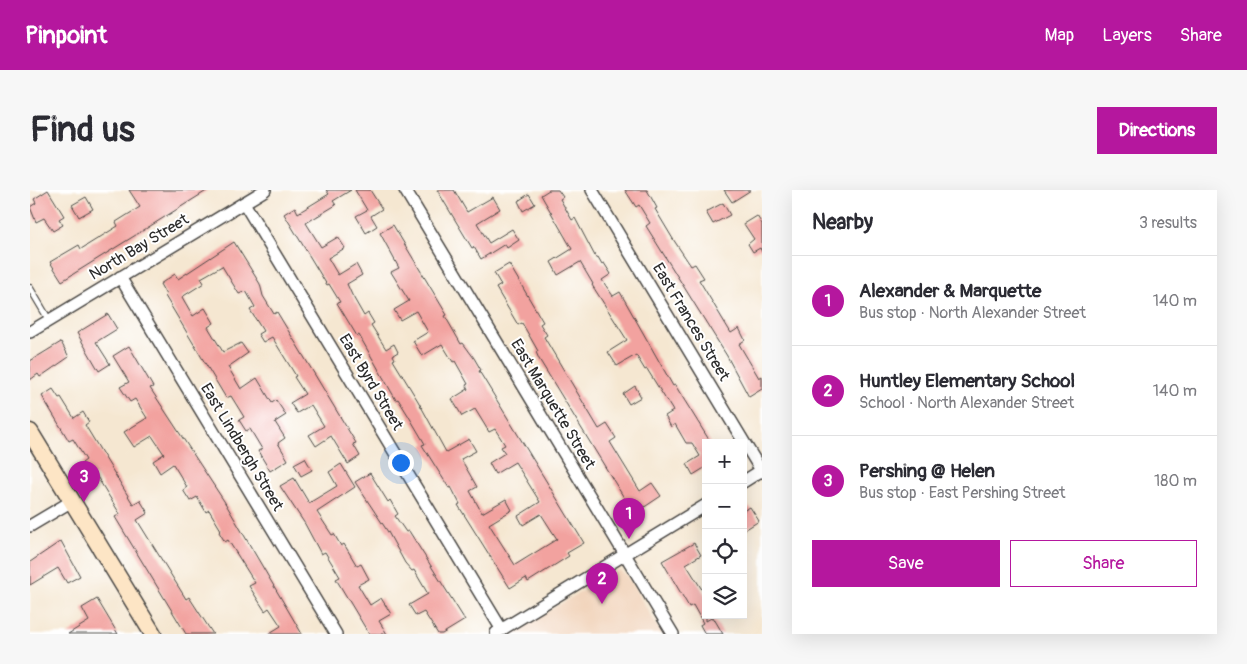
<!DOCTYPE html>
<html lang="en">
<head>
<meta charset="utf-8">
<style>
	body { margin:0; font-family:Pangolin,sans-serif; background:#f7f7f7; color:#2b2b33 }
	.controls { position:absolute; right:15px; bottom:15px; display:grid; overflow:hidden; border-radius:0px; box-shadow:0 5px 20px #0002 }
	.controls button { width:45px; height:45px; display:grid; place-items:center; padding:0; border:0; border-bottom:1px solid #e1e1e2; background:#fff; color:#2b2b33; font:25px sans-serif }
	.you { position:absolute; left:370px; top:272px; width:18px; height:18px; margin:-12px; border:4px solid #fff; border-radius:50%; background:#1a73e8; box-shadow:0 0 0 8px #1a73e833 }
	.badge { display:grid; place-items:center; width:32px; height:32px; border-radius:50%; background:#b5179e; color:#fff; font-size:16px; font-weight:700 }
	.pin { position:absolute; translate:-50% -41px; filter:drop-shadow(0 1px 2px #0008) }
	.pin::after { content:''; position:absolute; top:26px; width:18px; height:15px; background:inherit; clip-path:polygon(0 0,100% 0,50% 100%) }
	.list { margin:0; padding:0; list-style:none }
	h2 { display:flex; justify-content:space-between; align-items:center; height:65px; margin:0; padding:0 20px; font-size:21px }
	h2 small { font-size:16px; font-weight:400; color:#7c7c81 }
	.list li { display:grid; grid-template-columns:32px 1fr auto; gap:15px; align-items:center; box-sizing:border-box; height:90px; padding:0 20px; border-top:1px solid #e1e1e2 }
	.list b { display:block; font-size:19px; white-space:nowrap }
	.list p { margin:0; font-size:16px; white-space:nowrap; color:#7c7c81 }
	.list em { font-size:16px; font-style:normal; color:#7c7c81 }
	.actions { display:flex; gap:10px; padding:15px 20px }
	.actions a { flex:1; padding:11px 0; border:1px solid #b5179e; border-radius:0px; text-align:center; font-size:18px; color:#b5179e }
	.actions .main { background:#b5179e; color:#fff }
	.icon { flex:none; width:28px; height:28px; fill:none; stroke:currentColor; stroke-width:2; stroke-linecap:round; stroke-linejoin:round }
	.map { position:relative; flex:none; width:732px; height:444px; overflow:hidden; border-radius:0px }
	header { display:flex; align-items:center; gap:30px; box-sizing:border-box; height:70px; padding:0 25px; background:#b5179e; color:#fff }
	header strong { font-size:24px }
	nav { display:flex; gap:28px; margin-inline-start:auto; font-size:18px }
	.intro { display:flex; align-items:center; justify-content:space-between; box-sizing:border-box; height:120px; padding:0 30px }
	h1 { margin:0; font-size:35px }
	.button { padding:12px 22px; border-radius:0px; background:#b5179e; color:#fff; font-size:18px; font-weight:700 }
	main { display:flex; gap:30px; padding:0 30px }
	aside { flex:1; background:#fff; border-radius:0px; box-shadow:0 5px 20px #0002 }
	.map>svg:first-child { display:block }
	.built { fill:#f2d5bd }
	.building { fill:#f2a29f }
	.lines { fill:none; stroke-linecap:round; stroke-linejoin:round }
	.lane-casing { stroke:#494744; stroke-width:8 }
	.street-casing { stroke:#494744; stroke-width:14 }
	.secondary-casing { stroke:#494744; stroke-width:19 }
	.lane { stroke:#fff; stroke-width:5.5 }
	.street { stroke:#fff; stroke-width:11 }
	.secondary { stroke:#fde5c5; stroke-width:16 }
	.labels { text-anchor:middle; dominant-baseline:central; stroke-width:4; stroke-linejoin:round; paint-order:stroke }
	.street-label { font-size:16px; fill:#2b2b2b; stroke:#fff }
</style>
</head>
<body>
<header>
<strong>Pinpoint</strong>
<nav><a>Map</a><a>Layers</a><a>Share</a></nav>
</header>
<div class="intro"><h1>Find us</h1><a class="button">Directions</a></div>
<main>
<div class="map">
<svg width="732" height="444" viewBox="0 0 732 444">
	<rect width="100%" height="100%" fill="#fff"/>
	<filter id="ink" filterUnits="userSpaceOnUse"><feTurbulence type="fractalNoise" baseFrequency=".02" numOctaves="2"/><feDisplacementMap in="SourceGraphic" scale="10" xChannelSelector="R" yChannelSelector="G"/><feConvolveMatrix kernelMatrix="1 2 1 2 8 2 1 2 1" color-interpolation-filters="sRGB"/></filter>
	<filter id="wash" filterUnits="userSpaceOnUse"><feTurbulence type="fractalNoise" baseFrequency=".0096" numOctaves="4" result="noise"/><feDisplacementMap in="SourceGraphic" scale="20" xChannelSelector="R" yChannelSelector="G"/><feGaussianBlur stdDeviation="1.12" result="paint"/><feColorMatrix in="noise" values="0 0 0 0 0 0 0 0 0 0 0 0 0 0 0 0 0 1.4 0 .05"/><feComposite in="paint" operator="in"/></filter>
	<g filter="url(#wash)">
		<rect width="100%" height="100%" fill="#f5e7d1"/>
		<polygon class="built" points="588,380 596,385 632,444 480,444"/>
		<g id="blocks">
			<g class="building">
				<polygon points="18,0 34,26 29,29 33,35 23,41 14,28 6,32 0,17 6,13 4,9"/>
				<polygon points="99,0 178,0 32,91 20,72 49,55 51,59 88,36 86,32 110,17"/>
				<polygon points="296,0 321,0 303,11 306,15 276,33 291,57 308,47 315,58 298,68 308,85 326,74 332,85 317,94 322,105 334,126 338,123 344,133 341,135 356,159 364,154 368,162 363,165 365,169 363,170 388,211 416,262 439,249 446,261 431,269 447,297 440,301 452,323 476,309 482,320 459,334 485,375 527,349 511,324 493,335 488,326 510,312 485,272 465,284 459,273 475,263 471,257 475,255 465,239 459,242 445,219 432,226 422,209 438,199 436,195 438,194 425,171 423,172 412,154 392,166 383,151 398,142 386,121 370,130 364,120 379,111 361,82 369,78 350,43 363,35 417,125 415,126 431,154 433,153 444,168 451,180 449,181 554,353 537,363 539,366 498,392 496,388 480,398 428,315 430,314 421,297 419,298 392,255 395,254 378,225 368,209 366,210 329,145 327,146 307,113 310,112 299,94 297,95 254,24 265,17 268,23 299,4"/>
				<polygon points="325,0 340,0 352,19 341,26 347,36 336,43 326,26 337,20"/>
				<polygon points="407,0 424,0 437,22 463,7 470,19 447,33 459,53 482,39 489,50 477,58 475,54 451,69 444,57 442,58"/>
				<polygon points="519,0 528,0 533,7 530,9 542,30 545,28 566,68 568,67 572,74 574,73 581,84 572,90 583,106 590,102 643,196 645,195 681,253 676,253 676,277 663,285 657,274 670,266 662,253 656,253 645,234 641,237 635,226 643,221 617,179 615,180 606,165 587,176 578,162 597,150 562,95 563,94 550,72 528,85 521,72 542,59 511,5"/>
				<polygon points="595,0 617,0 627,18 625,19 643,49 661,76 665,74 674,88 669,90 701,143 709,138 715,150 709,154 729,188 732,186 732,199 719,207 697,166 616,36 620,33 609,15 606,17"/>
				<polygon points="694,0 721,0 702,12"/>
				<polygon points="499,4 505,14 493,21 488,11"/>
				<polygon points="56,7 63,19 49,27 42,15"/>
				<polygon points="693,13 700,25 683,34 676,22"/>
				<polygon points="727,26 732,34 732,62 730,58 723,62 718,54 724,49 714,34"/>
				<polygon points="204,52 230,94 233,106 244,124 247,122 326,253 323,254 330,266 318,274 301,246 286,256 279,245 294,236 281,215 267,223 260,213 275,204 264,187 266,186 242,147 233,152 228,144 233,141 220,120 225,117 216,101 209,104 192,76 171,88 174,93 152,107 163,126 175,118 184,133 178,137 193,162 211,153 218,163 198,177 211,199 227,188 242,213 246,210 256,225 245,232 255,248 248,253 258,270 240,281 228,261 232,259 220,239 216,241 209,230 214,227 201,206 196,208 135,106 136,105 130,94 145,84 148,89"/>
				<polygon points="479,74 513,132 510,134 517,145 514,147 569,239 577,234 586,248 580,252 610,301 622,293 631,306 604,324 509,169 506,162 508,161 492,133 488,135 466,98 471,95 464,83"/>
				<polygon points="78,124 87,139 66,152 80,174 69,181 47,143"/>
				<polygon points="31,152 39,167 10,187 8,184 0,190 0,171"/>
				<polygon points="99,156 123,197 120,198 194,311 272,444 238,444 251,436 239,418 235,421 219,396 225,393 198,350 195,352 189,342 191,340 179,320 176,322 167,307 160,311 153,300 157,297 143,274 130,283 123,271 134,264 122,246 104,257 94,242 117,228 105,209 100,212 90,197 99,192 83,166"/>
				<polygon points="605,196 611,207 599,214 593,204"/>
				<polygon points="23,199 29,208 31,207 44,228 53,222 59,232 55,235 103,314 110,310 118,323 107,330 156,409 159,407 183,444 156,444 85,327 90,324 66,285 61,288 52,273 56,270 43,249 39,251 12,206"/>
				<polygon points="275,268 282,280 271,286 264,274"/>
				<polygon points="311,274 325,297 287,322 302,345 304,344 311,356 314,354 327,376 331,374 339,389 328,395 340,415 351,408 361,424 349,431 357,444 339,444 306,389 310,387 295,362 291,364 275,334 250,296 264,288 279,313 307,296 299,282"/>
				<polygon points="340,283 358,312 360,310 368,324 365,326 376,342 379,341 435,430 412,444 408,444 394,422 386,426 379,415 398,404 384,380 382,381 375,373 358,342 325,292"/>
				<polygon points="720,317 729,331 713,341 713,321"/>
				<polygon points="31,351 50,386 37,393 28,378 0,395 0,372"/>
				<polygon points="664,353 671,365 656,374 676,406 676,431 683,427 693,444 675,444 670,435 673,433 663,415 659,417 632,371"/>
				<polygon points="67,409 88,444 38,444 59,431 52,418"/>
			</g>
		</g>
	</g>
	<g filter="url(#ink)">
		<use href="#blocks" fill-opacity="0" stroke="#494744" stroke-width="1"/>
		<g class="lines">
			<g class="lane-casing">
				<polyline id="lane" points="0,98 19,130"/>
			</g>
			<g class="street-casing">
				<g id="street">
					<polyline points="375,0 643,444"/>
					<polyline points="562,0 732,282"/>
					<polyline points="214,13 472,440"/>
					<polyline points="90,87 306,444"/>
					<polyline points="0,142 235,0"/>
					<polyline points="713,292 732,280"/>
					<polyline points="0,336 42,311"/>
					<polyline points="466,443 676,315"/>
				</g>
			</g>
			<g class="secondary-casing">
				<polyline id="secondary" points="0,242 123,444"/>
			</g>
			<use href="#lane" class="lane"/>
			<use href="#street" class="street"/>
			<use href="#secondary" class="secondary"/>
		</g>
	</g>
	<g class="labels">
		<g class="street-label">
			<text transform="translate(109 57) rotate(-31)">North Bay Street</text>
			<text transform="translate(661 132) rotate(59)">East Frances Street</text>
			<text transform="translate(341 192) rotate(59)">East Byrd Street</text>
			<text transform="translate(523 214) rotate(59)">East Marquette Street</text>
			<text transform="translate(212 257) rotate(59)">East Lindbergh Street</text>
		</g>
	</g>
</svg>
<div class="controls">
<button>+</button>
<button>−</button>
<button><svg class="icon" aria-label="locate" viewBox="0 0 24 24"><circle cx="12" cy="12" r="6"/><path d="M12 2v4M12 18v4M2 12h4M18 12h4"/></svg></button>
<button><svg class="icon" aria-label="layers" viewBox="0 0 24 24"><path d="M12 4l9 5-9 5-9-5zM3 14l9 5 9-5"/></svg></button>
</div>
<div class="you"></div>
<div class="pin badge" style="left:599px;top:349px">1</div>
<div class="pin badge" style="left:572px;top:414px">2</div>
<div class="pin badge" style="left:54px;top:312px">3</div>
</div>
<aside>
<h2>Nearby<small>3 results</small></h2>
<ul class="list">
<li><span class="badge">1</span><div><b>Alexander &amp; Marquette</b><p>Bus stop · North Alexander Street</p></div><em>140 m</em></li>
<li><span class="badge">2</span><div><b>Huntley Elementary School</b><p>School · North Alexander Street</p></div><em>140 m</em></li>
<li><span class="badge">3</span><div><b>Pershing @ Helen</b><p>Bus stop · East Pershing Street</p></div><em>180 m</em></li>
</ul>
<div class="actions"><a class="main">Save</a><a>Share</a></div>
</aside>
</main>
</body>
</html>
